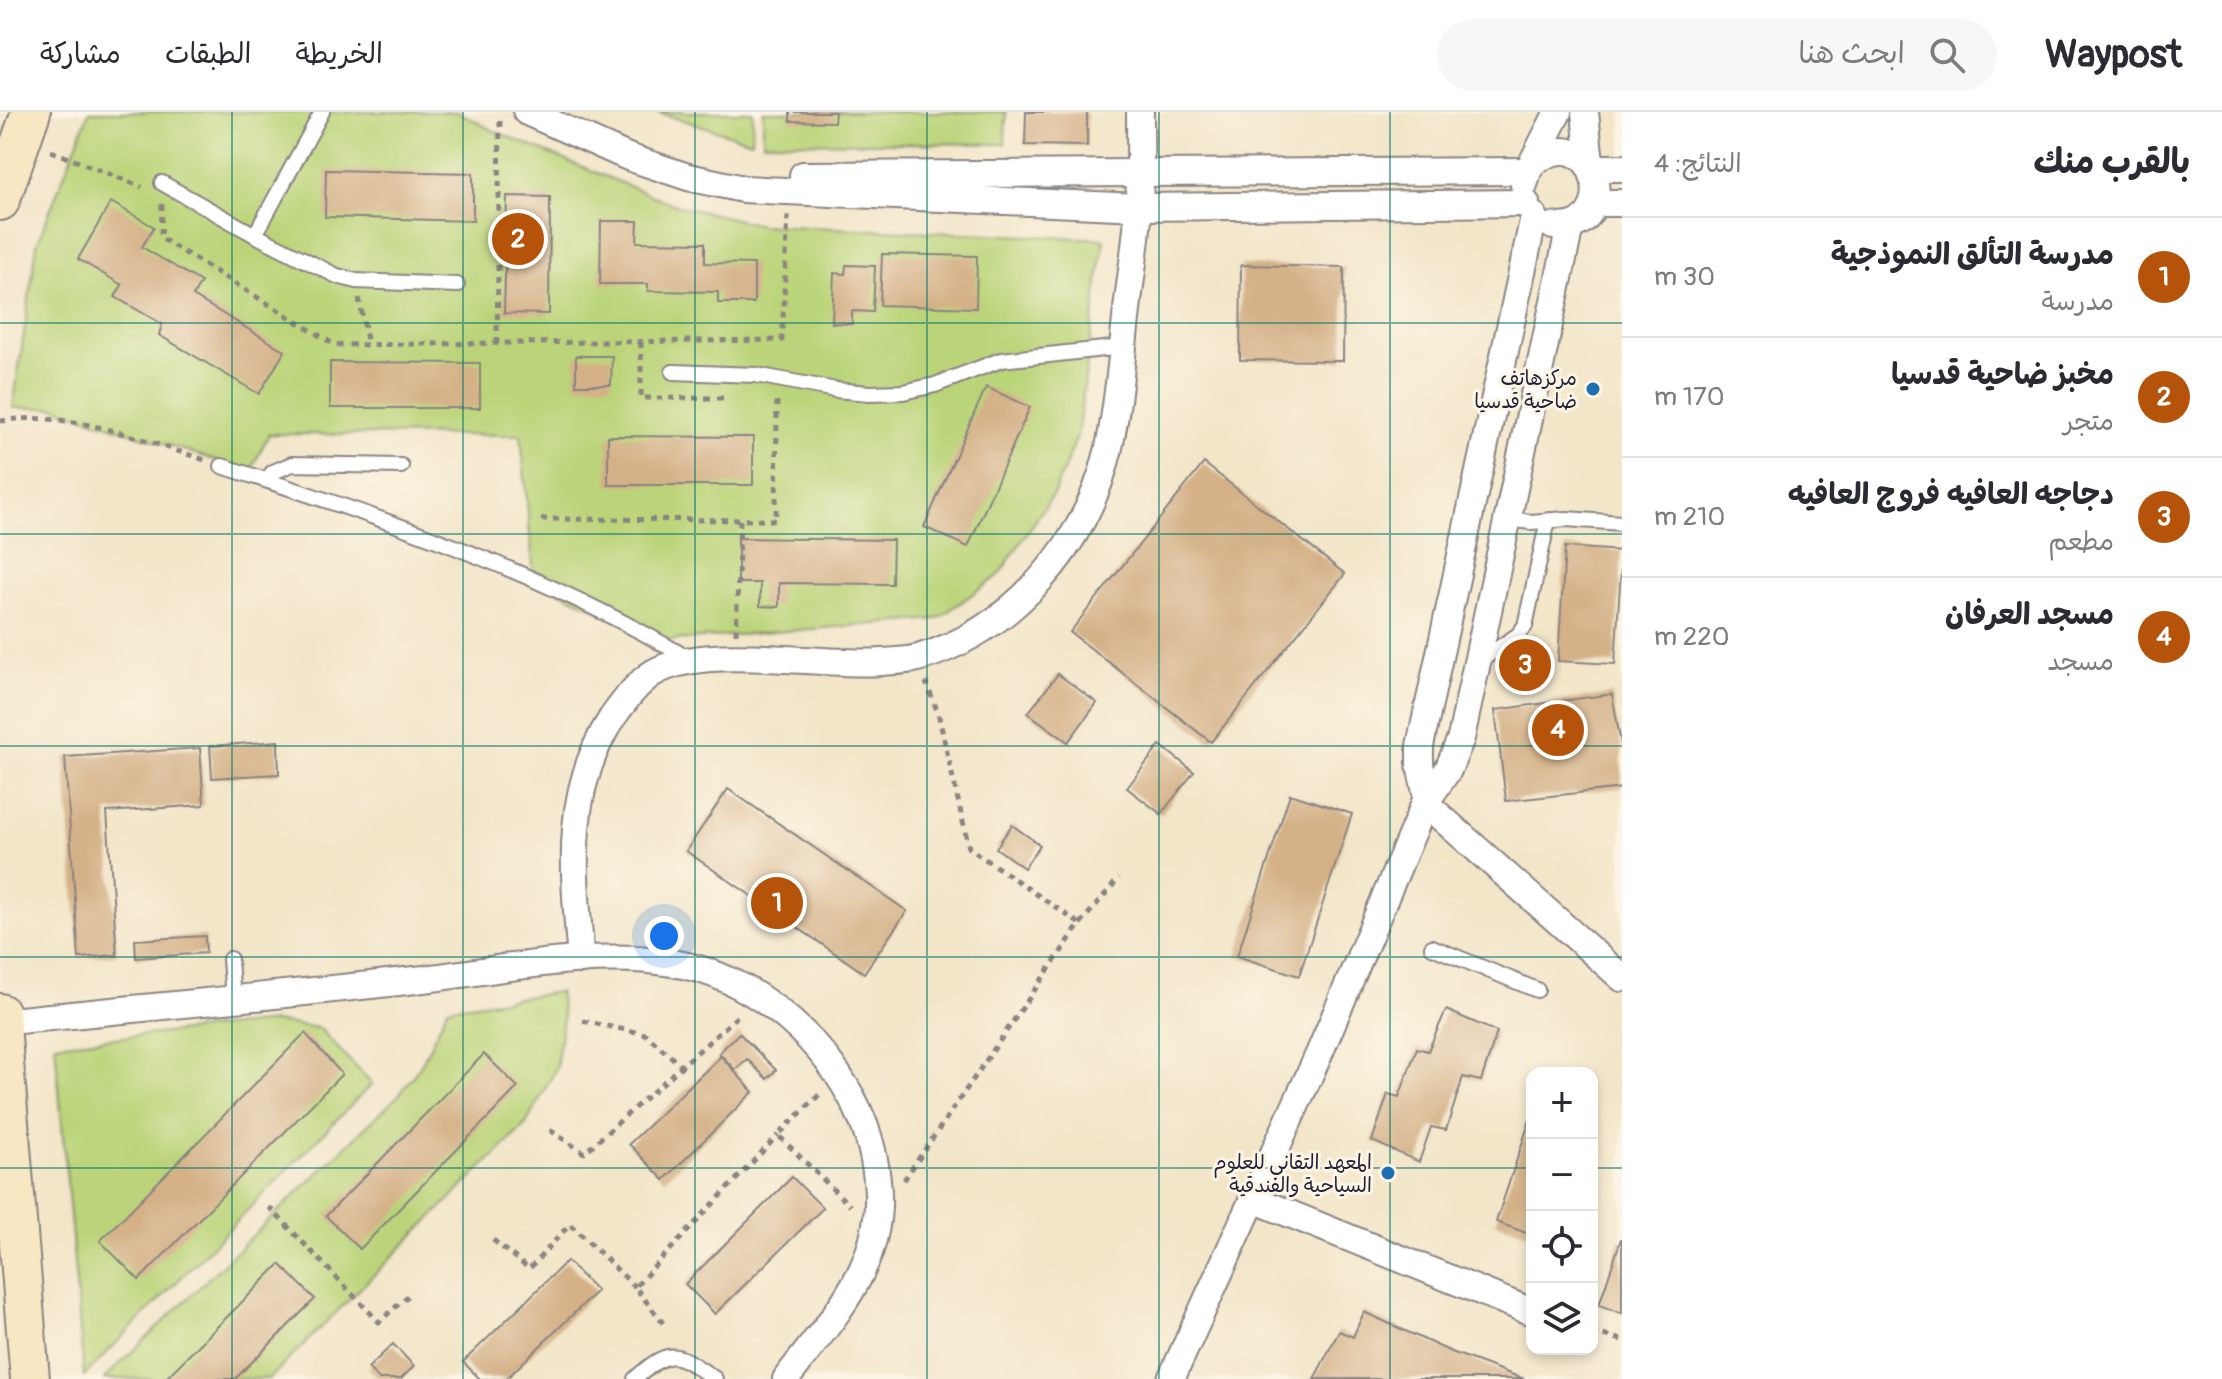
<!DOCTYPE html>
<html lang="ar">
<head>
<meta charset="utf-8">
<style>
	body { margin:0; font-family:Pangolin,"Playpen Sans Arabic",sans-serif; background:#f7f7f7; color:#2b2b33; direction:rtl }
	.controls { position:absolute; right:24px; bottom:24px; display:grid; overflow:hidden; border-radius:16px; box-shadow:0 4px 12px #0003 }
	.controls button { width:72px; height:72px; display:grid; place-items:center; padding:0; border:0; border-bottom:2px solid #e1e1e2; background:#fff; color:#2b2b33; font:40px sans-serif }
	.you { position:absolute; left:664px; top:824px; width:28px; height:28px; margin:-20px; border:6px solid #fff; border-radius:50%; background:#1a73e8; box-shadow:0 0 0 12px #1a73e833 }
	.badge { display:grid; place-items:center; width:52px; height:52px; border-radius:50%; background:#b45309; color:#fff; font-size:26px; font-weight:700 }
	.pin { position:absolute; translate:-50% -50%; border:4px solid #fff; box-shadow:0 2px 8px #0006 }
	.list { margin:0; padding:0; list-style:none }
	h2 { display:flex; justify-content:space-between; align-items:center; height:104px; margin:0; padding:0 32px; font-size:34px }
	h2 small { font-size:26px; font-weight:400; color:#7c7c81 }
	.list li { display:grid; grid-template-columns:52px 1fr auto; gap:24px; align-items:center; box-sizing:border-box; height:120px; padding:0 32px; border-top:2px solid #e1e1e2 }
	.list b { display:block; font-size:30px; white-space:nowrap }
	.list p { margin:0; font-size:26px; white-space:nowrap; color:#7c7c81 }
	.list em { font-size:26px; font-style:normal; color:#7c7c81 }
	.icon { flex:none; width:44px; height:44px; fill:none; stroke:currentColor; stroke-width:2; stroke-linecap:round; stroke-linejoin:round }
	.map { position:relative; flex:none; width:1622px; height:1267px; overflow:hidden; direction:ltr }
	header { display:flex; align-items:center; gap:48px; box-sizing:border-box; height:112px; padding:0 40px; background:#fff; border-bottom:2px solid #e1e1e2 }
	header strong { font-size:38px }
	nav { display:flex; gap:44px; margin-inline-start:auto; font-size:28px }
	.search { width:560px; height:72px; background:#f7f7f7; display:flex; align-items:center; gap:20px; box-sizing:border-box; padding:0 28px; border-radius:44px; color:#7c7c81; font-size:30px }
	main { display:flex }
	aside { flex:1; background:#fff }
	.map>svg:first-child { display:block }
	.green { fill:#bbd479; stroke:#6e7b5a; stroke-width:2 }
	.building { fill:#d4b187 }
	.lines { fill:none; stroke-linecap:round; stroke-linejoin:round }
	.service-casing { stroke:#8a8482; stroke-width:18 }
	.minor-casing { stroke:#8a8482; stroke-width:30 }
	.secondary-casing { stroke:#8a8482; stroke-width:42 }
	.path { stroke:#8a8482; stroke-width:5; stroke-dasharray:6 6; stroke-linecap:butt }
	.service { stroke:#fff; stroke-width:14 }
	.minor { stroke:#fff; stroke-width:26 }
	.secondary { stroke:#f7e8c3; stroke-width:38 }
	.grid { fill:none; stroke:#0f766e; stroke-width:2; stroke-opacity:0.55 }
	.poi-dot { fill:#1f6fb2; stroke:#fcf5e5; stroke-width:3 }
	.labels { text-anchor:middle; dominant-baseline:central; stroke-width:6; stroke-linejoin:round; paint-order:stroke }
	.poi-label { font-size:20px; fill:#22223b; stroke:#fcf5e5; text-anchor:end }
</style>
</head>
<body>
<header>
<strong>Waypost</strong>
<div class="search"><svg class="icon" aria-label="search" viewBox="0 0 24 24"><circle cx="10" cy="10" r="6"/><path d="M15 15l6 6"/></svg>ابحث هنا</div>
<nav><a>الخريطة</a><a>الطبقات</a><a>مشاركة</a></nav>
</header>
<main>
<aside>
<h2>بالقرب منك<small>النتائج: 4</small></h2>
<ul class="list">
<li><span class="badge">1</span><div><b>مدرسة التألق النموذجية</b><p>مدرسة</p></div><em>30 m</em></li>
<li><span class="badge">2</span><div><b>مخبز ضاحية قدسيا</b><p>متجر</p></div><em>170 m</em></li>
<li><span class="badge">3</span><div><b>دجاجه العافيه فروج العافيه</b><p>مطعم</p></div><em>210 m</em></li>
<li><span class="badge">4</span><div><b>مسجد العرفان</b><p>مسجد</p></div><em>220 m</em></li>
</ul>
</aside>
<div class="map">
<svg width="1622" height="1267" viewBox="0 0 1622 1267">
	<rect width="100%" height="100%" fill="#fcf5e5"/>
	<filter id="ink" filterUnits="userSpaceOnUse"><feTurbulence type="fractalNoise" baseFrequency=".0125" numOctaves="2"/><feDisplacementMap in="SourceGraphic" scale="16" xChannelSelector="R" yChannelSelector="G"/><feConvolveMatrix kernelMatrix="1 2 1 2 8 2 1 2 1" color-interpolation-filters="sRGB"/></filter>
	<filter id="wash" filterUnits="userSpaceOnUse"><feTurbulence type="fractalNoise" baseFrequency=".006" numOctaves="4" result="noise"/><feDisplacementMap in="SourceGraphic" scale="32" xChannelSelector="R" yChannelSelector="G"/><feGaussianBlur stdDeviation="1.8" result="paint"/><feColorMatrix in="noise" values="0 0 0 0 0 0 0 0 0 0 0 0 0 0 0 0 0 1.4 0 .05"/><feComposite in="paint" operator="in"/></filter>
	<g filter="url(#wash)">
		<rect width="100%" height="100%" fill="#f2e5c8"/>
		<g class="green">
			<polygon points="89,0 458,0 492,18 675,93 761,113 1104,127 1077,325 1054,381 998,464 937,507 663,529 534,467 521,323 269,322 250,360 56,296 13,296 37,132"/>
			<polygon points="656,0 753,0 752,29 748,28"/>
			<polygon points="763,0 1006,0 1005,32 763,30"/>
			<polygon points="559,880 563,906 556,957 526,1012 269,1267 104,1267 400,982 422,951 448,896"/>
			<polygon points="275,910 319,916 372,972 84,1264 55,932"/>
		</g>
		<g id="blocks">
			<g class="building">
				<polygon points="790,0 835,0 834,10 790,9"/>
				<polygon points="1026,0 1087,0 1087,34 1025,33"/>
				<polygon points="326,58 473,61 473,109 325,105"/>
				<polygon points="507,84 550,85 549,202 504,201"/>
				<polygon points="111,90 154,115 142,135 201,170 193,184 285,239 259,282 159,223 162,212 115,185 122,173 78,147"/>
				<polygon points="601,109 638,109 637,130 705,131 705,151 754,152 754,191 718,191 718,180 648,179 648,172 600,172"/>
				<polygon points="882,142 977,144 976,196 880,193"/>
				<polygon points="846,153 875,154 873,200 852,199 852,212 832,211 834,161 845,162"/>
				<polygon points="1241,153 1344,155 1343,249 1240,248"/>
				<polygon points="576,244 612,244 611,273 576,273"/>
				<polygon points="330,250 480,251 480,296 330,296"/>
				<polygon points="986,275 1030,295 968,435 924,415"/>
				<polygon points="608,324 753,325 753,373 608,373"/>
				<polygon points="1204,351 1345,462 1211,630 1070,520"/>
				<polygon points="738,426 893,428 892,472 779,471 779,495 760,494 760,471 738,471"/>
				<polygon points="1565,435 1622,439 1615,552 1558,549"/>
				<polygon points="1058,562 1097,591 1068,630 1028,601"/>
				<polygon points="1612,582 1622,637 1622,676 1506,689 1495,598"/>
				<polygon points="278,629 279,662 212,666 210,634"/>
				<polygon points="1160,633 1194,660 1161,702 1127,676"/>
				<polygon points="200,636 204,693 107,700 117,843 79,846 65,645"/>
				<polygon points="728,677 907,799 864,861 686,739"/>
				<polygon points="1290,682 1352,702 1299,864 1237,844"/>
				<polygon points="1012,713 1040,733 1024,756 996,736"/>
				<polygon points="205,824 206,841 136,846 135,828"/>
				<polygon points="1446,898 1497,920 1481,969 1463,965 1446,1018 1431,1015 1419,1050 1372,1029 1388,982 1399,985 1417,936 1428,939"/>
				<polygon points="305,921 342,962 139,1168 100,1129"/>
				<polygon points="739,921 776,958 767,967 747,947 735,958 719,941"/>
				<polygon points="484,942 518,975 360,1137 326,1104"/>
				<polygon points="721,944 753,980 664,1068 629,1032"/>
				<polygon points="1531,1005 1532,1005 1532,1123 1496,1110"/>
				<polygon points="792,1065 823,1096 715,1202 685,1172"/>
				<polygon points="1621,1127 1622,1127 1622,1201 1599,1193"/>
				<polygon points="567,1149 597,1179 506,1267 480,1267 463,1250"/>
				<polygon points="280,1152 315,1187 235,1267 165,1267"/>
				<polygon points="1364,1200 1449,1239 1524,1267 1314,1267 1339,1219 1353,1225"/>
				<polygon points="393,1232 414,1254 401,1267 379,1267 368,1256"/>
			</g>
		</g>
	</g>
	<g filter="url(#ink)">
		<use href="#blocks" fill-opacity="0" stroke="#8a8482" stroke-width="2"/>
		<g class="lines">
			<g class="service-casing">
				<g id="service">
					<polyline points="162,71 255,123 337,164 356,169 457,173"/>
					<polyline points="255,123 322,0"/>
					<polyline points="673,260 756,263 836,278 869,281 903,280 935,273 1001,248 1123,235"/>
					<path d="M222,354C381,405 545,461 689,547"/>
					<polyline points="266,368 273,360 292,352 401,354"/>
					<polyline points="1508,407 1531,410 1566,407 1622,411"/>
					<polyline points="1478,550 1518,523 1525,514 1548,408"/>
					<polyline points="1432,835 1537,878"/>
					<polyline points="230,847 233,887"/>
					<path d="M635,1267C672,1233 676,1241 715,1267"/>
				</g>
			</g>
			<g class="minor-casing">
				<g id="minor">
					<polyline points="527,0 628,45 688,65 743,77 1139,95 1526,91"/>
					<polyline points="1585,0 1590,52"/>
					<path d="M1534,50C1601,3 1622,125 1553,114"/>
					<polyline points="1593,56 1622,56"/>
					<polyline points="803,63 1528,59"/>
					<polyline points="1524,73 1528,59 1558,0"/>
					<polyline points="1597,91 1622,91"/>
					<polyline points="1427,686 1420,652 1420,634 1534,104"/>
					<polyline points="1425,691 1622,866"/>
					<path d="M581,848C574,762 563,682 612,606C623,591 637,571 653,561C706,530 819,555 882,550C894,549 907,549 918,546C1012,519 1086,433 1108,340C1118,296 1121,251 1126,207C1130,168 1137,130 1139,91C1141,61 1140,30 1140,0"/>
					<path d="M0,910C138,896 277,884 415,868C497,859 590,837 672,851C749,863 816,920 852,986C866,1012 874,1039 877,1068C887,1152 833,1204 786,1267"/>
					<polyline points="1253,1087 1532,1200"/>
					<polyline points="1171,1267 1319,942 1425,691 1448,658 1461,626 1570,114"/>
				</g>
			</g>
			<g class="secondary-casing">
				<g id="secondary">
					<polyline points="0,89 31,0"/>
					<polyline points="0,901 30,1267"/>
				</g>
			</g>
			<g class="path">
				<polyline points="51,39 142,75"/>
				<polyline points="162,92 161,126 335,233 782,228 788,102"/>
				<polyline points="359,186 368,233"/>
				<polyline points="641,230 641,286 729,286"/>
				<polyline points="497,231 500,8"/>
				<path d="M0,309C71,298 139,327 205,348"/>
				<polyline points="541,407 776,408 777,288"/>
				<polyline points="736,522 740,408"/>
				<polyline points="1080,812 1119,766"/>
				<polyline points="583,909 645,922 682,954"/>
				<polyline points="819,983 778,1023 850,1094"/>
				<polyline points="550,1018 584,1041 740,902"/>
				<polyline points="904,1068 1080,812 969,736 938,601 926,570"/>
				<polyline points="269,1095 379,1210 411,1181"/>
				<polyline points="493,1128 529,1157 570,1112 635,1175"/>
				<polyline points="663,1211 635,1175 778,1023"/>
				<polyline points="1592,1220 1622,1228"/>
			</g>
			<use href="#service" class="service"/>
			<use href="#minor" class="minor"/>
			<use href="#secondary" class="secondary"/>
		</g>
	</g>
	<path class="grid" d="M232,0V1267M463,0V1267M695,0V1267M927,0V1267M1159,0V1267M1390,0V1267M0,211H1622M0,422H1622M0,634H1622M0,845H1622M0,1056H1532M1592,1056H1622"/>
	<g class="poi-dot">
		<circle cx="1593" cy="277" r="8"/>
		<circle cx="1388" cy="1061" r="8"/>
	</g>
	<g class="labels">
		<g class="poi-label">
			<text x="1577" y="266">مركزهاتف<tspan x="1577" dy="23">ضاحية قدسيا</tspan></text>
			<text x="1372" y="1050">المعهد التقاني للعلوم<tspan x="1372" dy="23">السياحية والفندقية</tspan></text>
		</g>
	</g>
</svg>
<div class="controls">
<button>+</button>
<button>−</button>
<button><svg class="icon" aria-label="locate" viewBox="0 0 24 24"><circle cx="12" cy="12" r="6"/><path d="M12 2v4M12 18v4M2 12h4M18 12h4"/></svg></button>
<button><svg class="icon" aria-label="layers" viewBox="0 0 24 24"><path d="M12 4l9 5-9 5-9-5zM3 14l9 5 9-5"/></svg></button>
</div>
<div class="you"></div>
<div class="pin badge" style="left:777px;top:791px">1</div>
<div class="pin badge" style="left:518px;top:127px">2</div>
<div class="pin badge" style="left:1525px;top:553px">3</div>
<div class="pin badge" style="left:1558px;top:618px">4</div>
</div>
</main>
</body>
</html>
